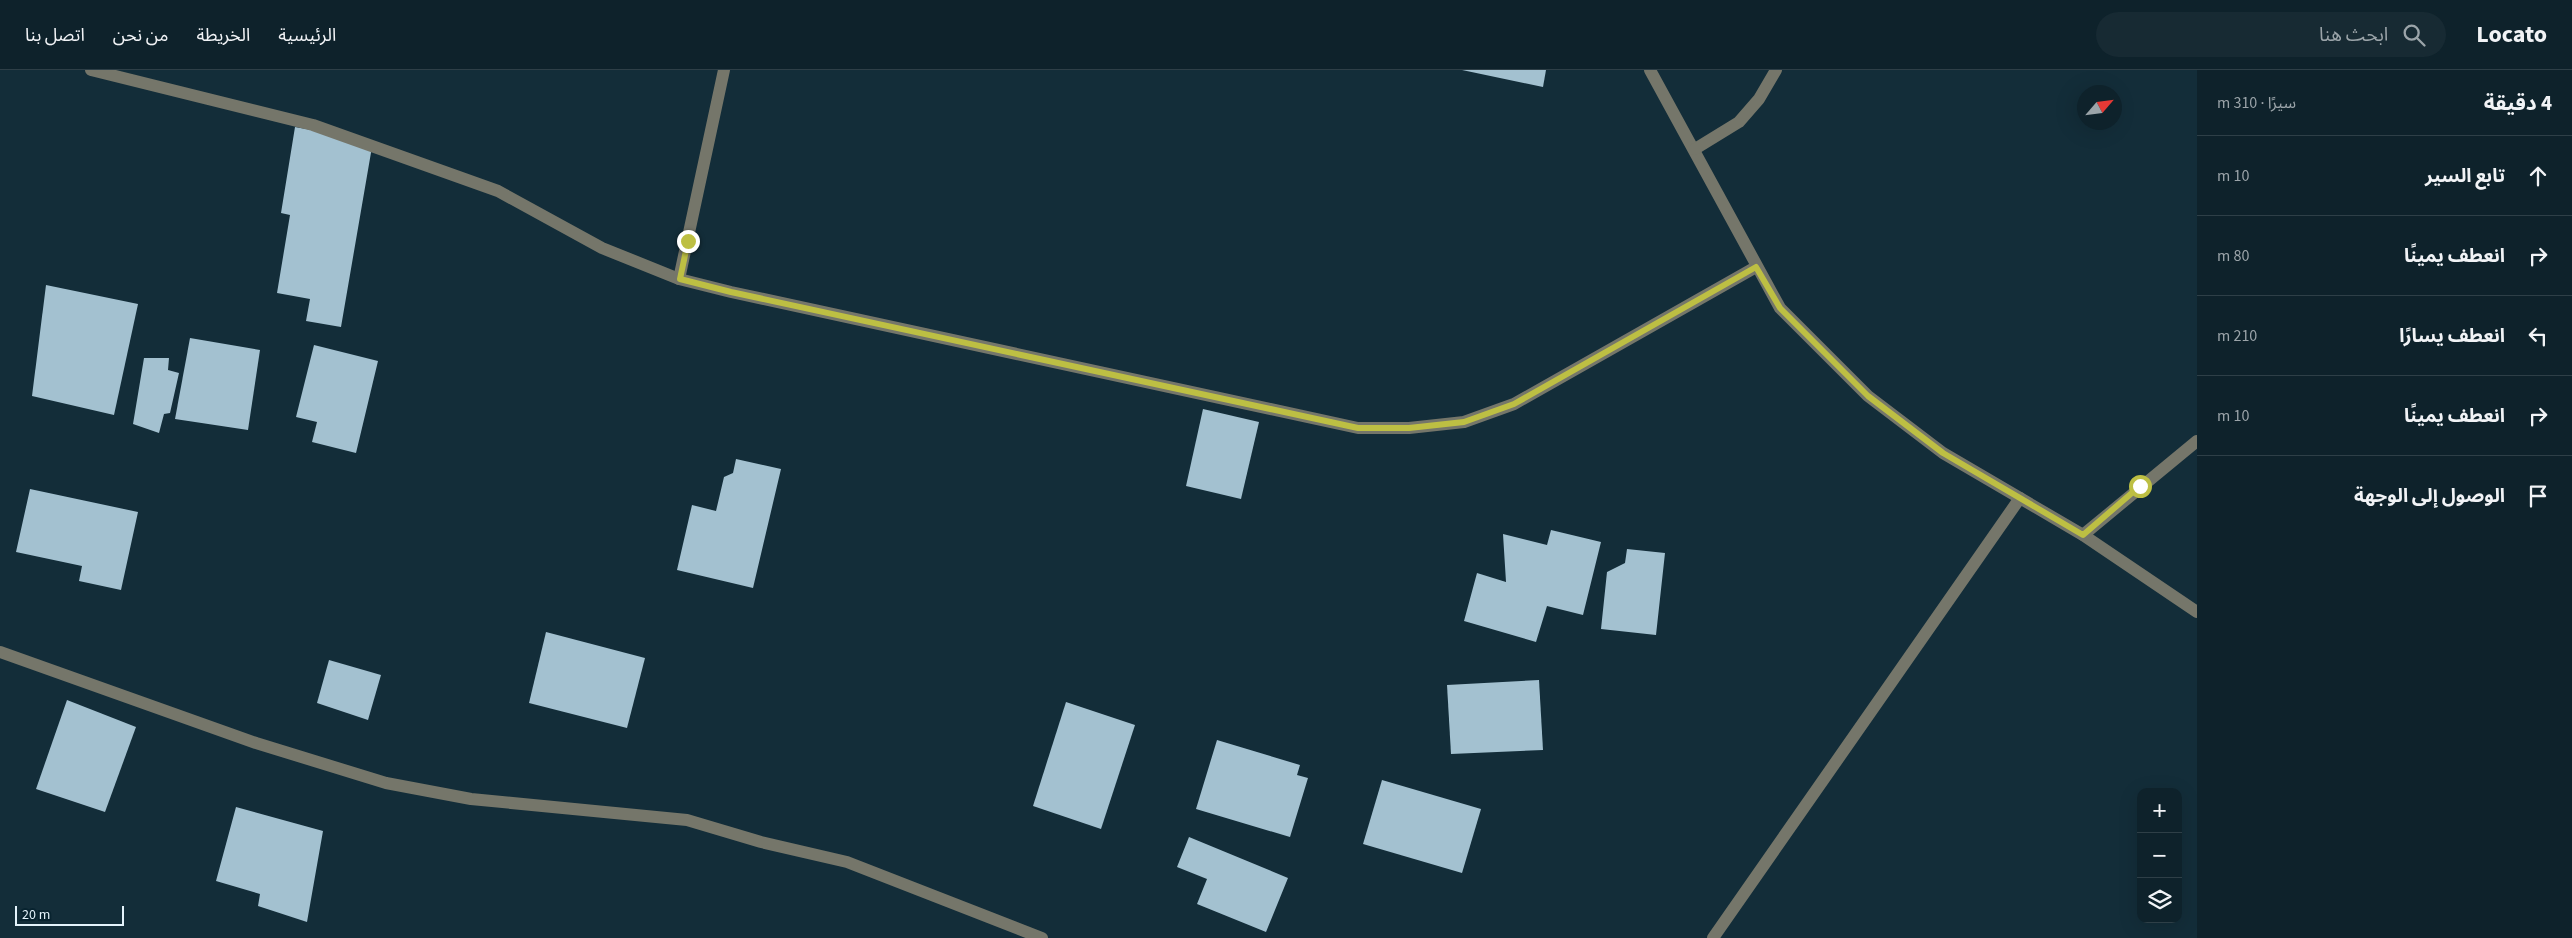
<!DOCTYPE html>
<html lang="ar">
<head>
<meta charset="utf-8">
<style>
	body { margin:0; font-family:"Source Sans 3","Noto Sans Arabic",sans-serif; background:#172a33; color:#f1f3f6; direction:rtl }
	.controls { position:absolute; right:15px; bottom:15px; display:grid; overflow:hidden; border-radius:10px; box-shadow:0 5px 20px #0002 }
	.controls button { width:45px; height:45px; display:grid; place-items:center; padding:0; border:0; border-bottom:1px solid #2e3f47; background:#0e222b; color:#f1f3f6; font:25px sans-serif }
	.compass { position:absolute; left:2077px; top:15px; width:45px; height:45px; border-radius:50%; background:#0e222b; box-shadow:0 5px 20px #0002; rotate:62deg }
	.scale { position:absolute; left:15px; bottom:12px; width:109px; box-sizing:border-box; padding-left:5px; border:2px solid #e4f3fb; border-top:0; font-size:14px; line-height:18px; white-space:nowrap; color:#e4f3fb; -webkit-text-stroke:4px #08232f; paint-order:stroke }
	.stop { position:absolute; width:15px; height:15px; margin:-11px; border:4px solid #bdbf43; border-radius:50%; background:#fff }
	.stop.end { background:#bdbf43; border-color:#fff; box-shadow:0 1px 5px #0008 }
	.list { margin:0; padding:0; list-style:none }
	h2 { display:flex; justify-content:space-between; align-items:center; height:65px; margin:0; padding:0 20px; font-size:21px }
	h2 small { font-size:16px; font-weight:400; color:#9ba4a9 }
	.list li { display:grid; grid-template-columns:32px 1fr auto; gap:15px; align-items:center; box-sizing:border-box; height:80px; padding:0 20px; border-top:1px solid #2e3f47 }
	.list b { display:block; font-size:19px; white-space:nowrap }
	.list em { font-size:16px; font-style:normal; color:#9ba4a9 }
	.icon { flex:none; width:28px; height:28px; fill:none; stroke:currentColor; stroke-width:2; stroke-linecap:round; stroke-linejoin:round }
	.map { position:relative; flex:none; width:2197px; height:868px; overflow:hidden; direction:ltr }
	header { display:flex; align-items:center; gap:30px; box-sizing:border-box; height:70px; padding:0 25px; background:#0e222b; border-bottom:1px solid #2e3f47 }
	header strong { font-size:24px }
	nav { display:flex; gap:28px; margin-inline-start:auto; font-size:18px }
	.search { width:350px; height:45px; background:#172a33; display:flex; align-items:center; gap:12px; box-sizing:border-box; padding:0 18px; border-radius:28px; color:#9ba4a9; font-size:19px }
	main { display:flex }
	aside { flex:1; background:#0e222b }
	.map>svg:first-child { display:block }
	.building { fill:#a3c1d0 }
	.lines { fill:none; stroke-linecap:round; stroke-linejoin:round }
	.minor { stroke:#75766a; stroke-width:12 }
	.route { stroke:#bdbf43; stroke-width:6 }
</style>
</head>
<body>
<header>
<strong>Locato</strong>
<div class="search"><svg class="icon" aria-label="search" viewBox="0 0 24 24"><circle cx="10" cy="10" r="6"/><path d="M15 15l6 6"/></svg>ابحث هنا</div>
<nav><a>الرئيسية</a><a>الخريطة</a><a>من نحن</a><a>اتصل بنا</a></nav>
</header>
<main>
<aside>
<h2>4 دقيقة<small>سيرًا · 310 m</small></h2>
<ul class="list">
<li><svg class="icon" aria-label="ahead" viewBox="0 0 24 24"><path d="M12 20V5M6 11l6-6 6 6"/></svg><div><b>تابع السير</b></div><em>10 m</em></li>
<li><svg class="icon" aria-label="right" viewBox="0 0 24 24"><path d="M7 20v-9h11M14 6l5 5-5 5"/></svg><div><b>انعطف يمينًا</b></div><em>80 m</em></li>
<li><svg class="icon" aria-label="left" viewBox="0 0 24 24"><path d="M17 20v-9H6M10 6l-5 5 5 5"/></svg><div><b>انعطف يسارًا</b></div><em>210 m</em></li>
<li><svg class="icon" aria-label="right" viewBox="0 0 24 24"><path d="M7 20v-9h11M14 6l5 5-5 5"/></svg><div><b>انعطف يمينًا</b></div><em>10 m</em></li>
<li><svg class="icon" aria-label="arrive" viewBox="0 0 24 24"><path d="M6 21V4h12l-3 4 3 4H6"/></svg><div><b>الوصول إلى الوجهة</b></div></li>
</ul>
</aside>
<div class="map">
<svg width="2197" height="868" viewBox="0 0 2197 868">
	<rect width="100%" height="100%" fill="#132d39"/>
	<g class="building">
		<polygon points="1462,0 1546,0 1543,17"/>
		<polygon points="295,57 373,71 341,257 306,251 310,229 277,223 290,145 281,143"/>
		<polygon points="46,215 138,234 114,345 32,326"/>
		<polygon points="190,268 260,280 248,360 175,349"/>
		<polygon points="314,275 378,291 356,383 312,372 317,352 296,347"/>
		<polygon points="144,288 169,288 168,300 179,303 170,343 164,344 159,363 133,354"/>
		<polygon points="1203,339 1259,352 1241,429 1186,416"/>
		<polygon points="736,389 781,399 753,518 677,500 692,435 716,441 724,407 733,403"/>
		<polygon points="30,419 138,442 121,520 79,511 82,496 16,482"/>
		<polygon points="1551,460 1601,472 1583,545 1547,536 1536,572 1464,551 1477,503 1506,512 1503,464 1547,475"/>
		<polygon points="1627,479 1665,483 1656,565 1601,559 1607,502 1625,493"/>
		<polygon points="546,562 645,588 627,658 529,633"/>
		<polygon points="329,590 381,605 368,650 317,633"/>
		<polygon points="1539,610 1543,680 1451,684 1447,615"/>
		<polygon points="67,630 136,657 105,742 36,719"/>
		<polygon points="1066,632 1135,655 1101,759 1033,736"/>
		<polygon points="1217,670 1300,695 1297,705 1308,708 1290,767 1196,739"/>
		<polygon points="1382,710 1481,739 1462,803 1363,774"/>
		<polygon points="236,737 323,761 307,852 258,836 260,824 216,811"/>
		<polygon points="1189,767 1288,808 1266,862 1197,834 1207,809 1177,797"/>
	</g>
	<g class="lines">
		<g class="minor">
			<polyline points="91,0 313,55 498,121 602,178 679,209 731,222 1358,358 1409,358 1464,352 1514,334 1756,197"/>
			<polyline points="1650,0 1780,238 1868,326 1943,383 2083,465 2197,542"/>
			<polyline points="1695,79 1739,52 1759,29 1776,0"/>
			<polyline points="679,209 724,0"/>
			<polyline points="2083,465 2197,371"/>
			<polyline points="0,582 256,673 386,713 471,729 687,750 761,772 847,792 1042,868"/>
			<polyline points="1713,868 2020,428"/>
		</g>
	</g>
	<g class="lines">
		<polyline class="route" points="688,171 680,209 731,222 1358,358 1409,358 1464,352 1514,334 1756,197 1780,238 1868,326 1943,383 2083,465 2140,416"/>
	</g>
</svg>
<div class="controls">
<button>+</button>
<button>−</button>
<button><svg class="icon" aria-label="layers" viewBox="0 0 24 24"><path d="M12 4l9 5-9 5-9-5zM3 14l9 5 9-5"/></svg></button>
</div>
<svg class="compass" viewBox="-18 -18 36 36"><path d="M0-13l5 13h-10z" fill="#e53935"/><path d="M0 13l5-13h-10z" fill="#9ba4a9"/></svg>
<div class="scale">20 m</div>
<div class="stop" style="left:2140px;top:416px"></div>
<div class="stop end" style="left:688px;top:171px"></div>
</div>
</main>
</body>
</html>
